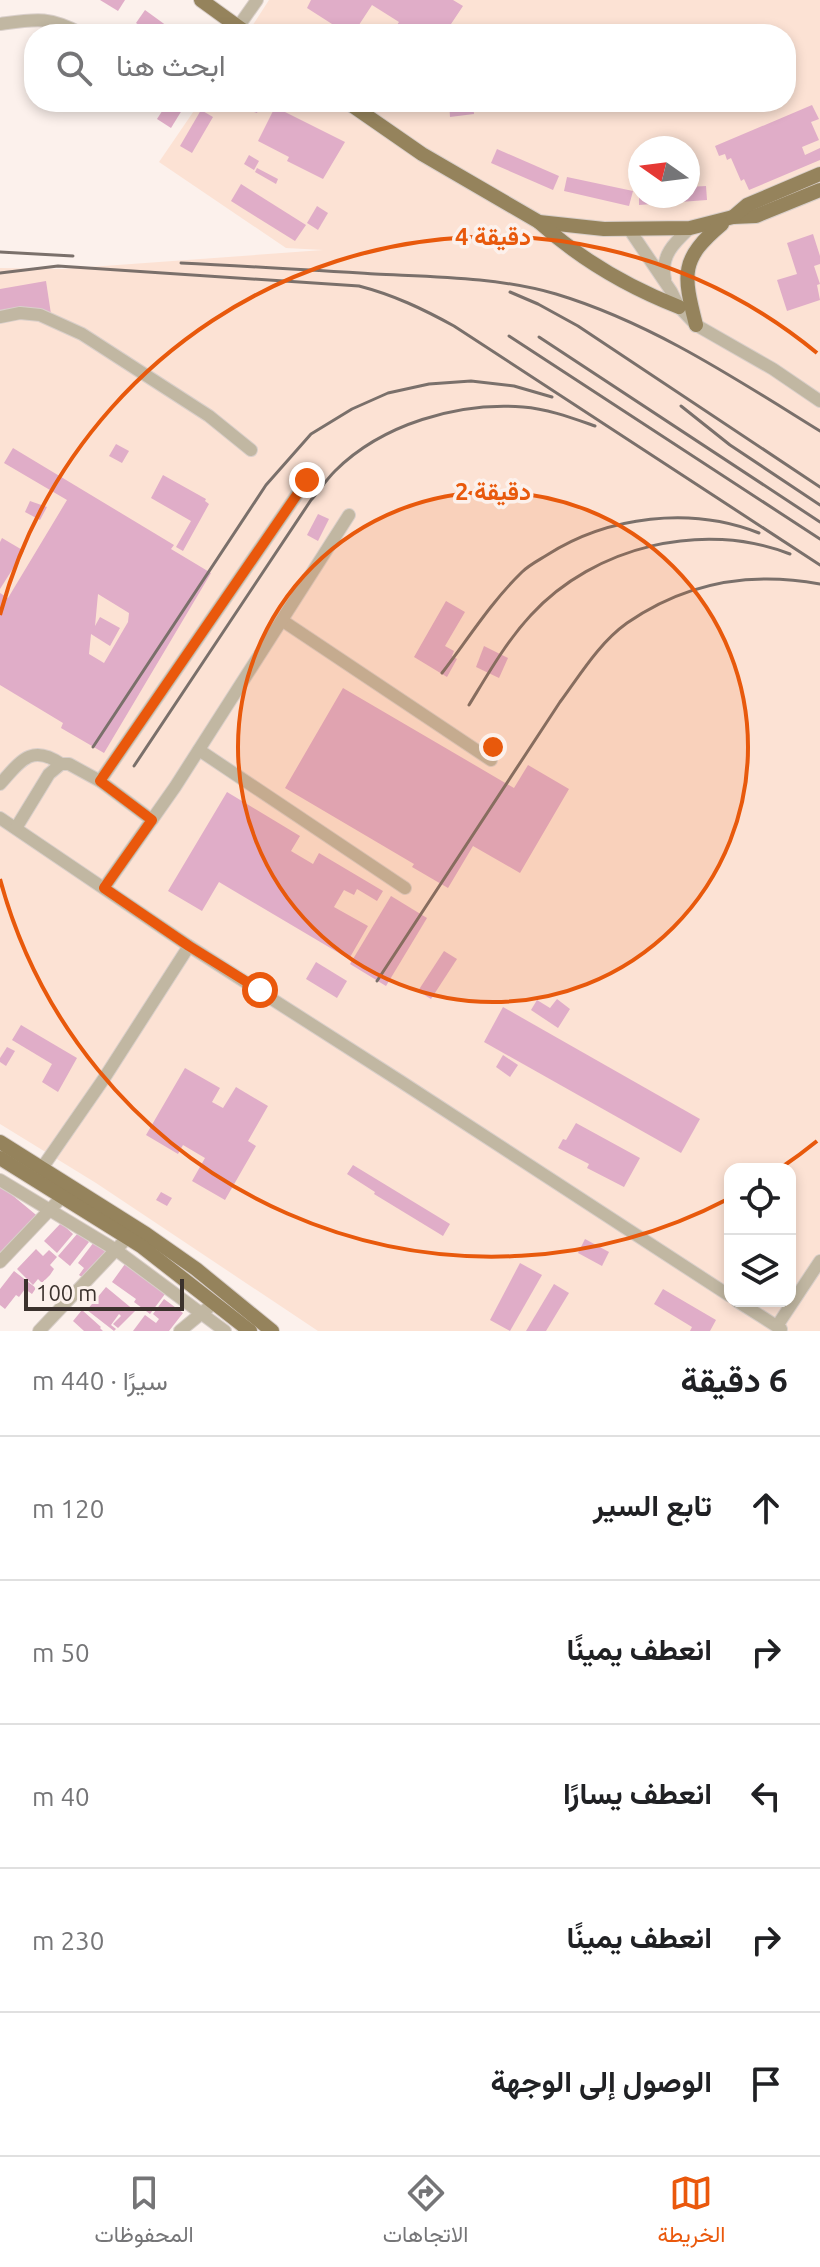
<!DOCTYPE html>
<html lang="ar">
<head>
<meta charset="utf-8">
<style>
	body { margin:0; font-family:Ubuntu,Vazirmatn,sans-serif; background:#f2f2f2; color:#202124; direction:rtl }
	.controls { position:absolute; right:24px; bottom:24px; display:grid; overflow:hidden; border-radius:16px; box-shadow:0 4px 12px #0003 }
	.controls button { width:72px; height:72px; display:grid; place-items:center; padding:0; border:0; border-bottom:2px solid #e0e0e0; background:#fff; color:#202124; font:40px sans-serif }
	.compass { position:absolute; left:628px; top:136px; width:72px; height:72px; border-radius:50%; background:#fff; box-shadow:0 4px 12px #0003; rotate:284deg }
	.scale { position:absolute; left:24px; bottom:20px; width:160px; box-sizing:border-box; padding-left:8px; border:4px solid #3b322d; border-top:0; font-size:22px; line-height:28px; white-space:nowrap; color:#3b322d; -webkit-text-stroke:6px #fcf1ec; paint-order:stroke }
	.stop { position:absolute; width:24px; height:24px; margin:-18px; border:6px solid #ea580c; border-radius:50%; background:#fff }
	.stop.end { background:#ea580c; border-color:#fff; box-shadow:0 2px 8px #0008 }
	.list { margin:0; padding:0; list-style:none }
	h2 { display:flex; justify-content:space-between; align-items:center; height:104px; margin:0; padding:0 32px; font-size:34px }
	h2 small { font-size:26px; font-weight:400; color:#757577 }
	.list li { display:grid; grid-template-columns:52px 1fr auto; gap:24px; align-items:center; box-sizing:border-box; height:144px; padding:0 32px; border-top:2px solid #e0e0e0 }
	.list b { display:block; font-size:30px; white-space:nowrap }
	.list em { font-size:26px; font-style:normal; color:#757577 }
	.icon { flex:none; width:44px; height:44px; fill:none; stroke:currentColor; stroke-width:2; stroke-linecap:round; stroke-linejoin:round }
	.map { position:relative; flex:none; width:820px; height:1331px; overflow:hidden; direction:ltr }
	.search { position:absolute; background:#fff; box-shadow:0 4px 12px #0003; left:24px; right:24px; top:24px; height:88px; display:flex; align-items:center; gap:20px; box-sizing:border-box; padding:0 28px; border-radius:32px; color:#757577; font-size:30px }
	.sheet { height:824px; background:#fff }
	nav { display:flex; justify-content:space-around; align-items:center; box-sizing:border-box; height:112px; border-top:2px solid #e0e0e0; background:#fff; font-size:22px; color:#757577 }
	nav a { display:grid; justify-items:center; gap:4px }
	nav .on { color:#ea580c }
	.map>svg:first-child { display:block }
	.built { fill:#fce2d4; fill-rule:evenodd }
	.building { fill:#e0adc8; fill-rule:evenodd }
	.lines { fill:none; stroke-linecap:round; stroke-linejoin:round }
	.minor-casing { stroke:#d9cfca; stroke-width:14 }
	.major-casing { stroke:#d9cfca; stroke-width:16 }
	.minor { stroke:#c1b7a2; stroke-width:12 }
	.major { stroke:#95835c; stroke-width:14 }
	.rail { stroke:#7a706b; stroke-width:3 }
	.route { stroke:#ea580c; stroke-width:10 }
	.ring { fill:none; stroke:#e8590c; stroke-width:4 }
	.centre { fill:#e8590c; stroke:#fcf1ec; stroke-width:4 }
	.ring-label { font-size:24px; text-anchor:middle; font-weight:bold; fill:#e8590c; stroke:#fcf1ec; stroke-width:7; stroke-linejoin:round; paint-order:stroke }
</style>
</head>
<body>
<div class="map">
<svg width="820" height="1331" viewBox="0 0 820 1331">
	<rect width="100%" height="100%" fill="#fcf1ec"/>
	<path class="built" d="M269,0H820V1331H318L96,1183L0,1124V268L62,269L323,250L286,248L159,162L200,102H786V34H247ZM640,148H688V196H640ZM730,1169H790V1301H730Z"/>
	<g class="building">
		<polygon points="100,0 125,0 118,11"/>
		<polygon points="311,0 453,0 463,6 449,27 452,30 454,27 465,34 451,34 452,30 449,34 391,34 399,22 372,5 355,31 347,25 343,31 307,8"/>
		<polygon points="145,10 178,34 152,34 136,23"/>
		<polygon points="168,102 187,102 171,128 157,119"/>
		<polygon points="249,102 261,102 257,113 246,109"/>
		<polygon points="449,102 473,102 474,114 450,117"/>
		<polygon points="812,105 819,119 811,122 819,140 802,147 805,155 820,148 820,160 749,190 744,179 741,181 731,158 727,160 725,154 719,156 715,146"/>
		<polygon points="275,107 345,142 323,179 287,161 289,157 258,141"/>
		<polygon points="201,110 213,117 192,153 180,146"/>
		<polygon points="497,149 559,176 553,190 491,163"/>
		<polygon points="249,155 259,161 254,170 244,164"/>
		<polygon points="257,168 278,179 276,184 255,172"/>
		<polygon points="567,177 633,191 629,206 564,191"/>
		<polygon points="241,184 306,225 295,241 231,201"/>
		<polygon points="706,186 707,200 639,205 639,196 688,196 688,187"/>
		<polygon points="317,206 328,213 318,230 307,223"/>
		<polygon points="813,234 820,256 820,264 814,266 820,284 817,285 820,300 787,311 777,280 797,274 787,243"/>
		<polygon points="46,281 51,314 0,323 0,289"/>
		<polygon points="116,444 129,451 122,463 109,456"/>
		<path d="M13,448L174,545L171,549L211,573L104,753L61,728L63,723L0,685V593L8,598L67,500L4,463ZM98,594L129,613L128,622L104,663L89,654L91,634L110,646L120,628L100,617L95,626Z"/>
		<polygon points="163,475 206,499 205,501 209,504 183,551 176,547 191,521 151,498"/>
		<polygon points="30,501 47,507 40,520 25,512"/>
		<polygon points="318,514 329,519 318,541 307,535"/>
		<polygon points="2,538 24,551 0,589 0,542"/>
		<polygon points="446,601 465,612 445,646 454,651 452,656 457,659 447,677 414,657"/>
		<polygon points="484,646 508,658 499,678 476,667"/>
		<polygon points="343,688 514,788 528,765 569,789 520,873 473,846 448,888 412,867 414,864 285,788"/>
		<polygon points="227,792 300,836 291,851 313,864 319,853 383,891 377,901 357,889 354,895 344,890 334,907 368,926 349,959 219,882 202,911 168,891"/>
		<polygon points="391,896 427,918 386,986 350,964"/>
		<polygon points="444,951 457,959 431,999 418,991"/>
		<polygon points="316,962 347,981 337,998 306,979"/>
		<polygon points="557,999 570,1009 558,1028 531,1010 537,1000 550,1008"/>
		<polygon points="503,1007 700,1119 681,1153 484,1042"/>
		<polygon points="21,1025 77,1058 58,1092 42,1082 52,1064 12,1040"/>
		<polygon points="7,1047 15,1051 6,1066 0,1062 0,1058"/>
		<polygon points="503,1055 518,1065 510,1077 496,1067"/>
		<polygon points="185,1068 220,1088 212,1102 223,1108 236,1087 268,1106 248,1141 256,1146 225,1200 192,1181 205,1158 183,1145 178,1154 146,1135"/>
		<polygon points="576,1123 640,1158 624,1187 587,1168 589,1164 558,1148 563,1139 566,1140"/>
		<polygon points="353,1165 450,1224 443,1236 374,1194 375,1192 347,1174"/>
		<polygon points="0,1185 41,1219 15,1251 17,1253 10,1261 6,1258 0,1265"/>
		<polygon points="161,1192 172,1198 167,1206 156,1200"/>
		<polygon points="61,1223 73,1234 57,1253 44,1241"/>
		<polygon points="78,1233 89,1242 70,1266 58,1256"/>
		<polygon points="585,1239 609,1252 602,1266 578,1253"/>
		<polygon points="94,1242 109,1255 89,1282 79,1275 84,1268 78,1263"/>
		<polygon points="36,1249 43,1256 49,1250 57,1257 50,1265 54,1269 50,1275 42,1283 38,1279 33,1285 17,1269"/>
		<polygon points="520,1263 542,1275 510,1331 490,1320"/>
		<polygon points="125,1264 165,1294 150,1314 134,1302 136,1299 112,1282"/>
		<polygon points="14,1271 36,1288 32,1294 25,1289 19,1297 16,1295 5,1309 0,1305 0,1289"/>
		<polygon points="554,1284 569,1293 546,1331 526,1331"/>
		<polygon points="106,1287 135,1311 118,1328 113,1324 121,1316 119,1314 111,1325 116,1329 114,1331 87,1310"/>
		<polygon points="663,1289 716,1320 710,1331 690,1331 692,1327 654,1304"/>
		<polygon points="164,1299 183,1313 169,1331 133,1331 145,1315 156,1323 159,1319 153,1314"/>
		<polygon points="82,1310 101,1327 100,1328 103,1331 84,1331 73,1321"/>
	</g>
	<g class="lines">
		<g class="minor-casing">
			<g id="minor">
				<path d="M0,24C36,19 49,16 82,34"/>
				<polyline points="238,27 257,0"/>
				<polyline points="629,229 671,291 679,307 696,325 773,369 820,401"/>
				<path d="M665,279C660,256 674,243 690,228"/>
				<polyline points="0,317 20,313 40,315 82,334 209,416 251,450"/>
				<polyline points="283,621 491,760"/>
				<polyline points="199,750 405,888"/>
				<polyline points="100,781 307,480"/>
				<path d="M0,784C20,762 31,743 61,764"/>
				<polyline points="0,818 189,946 400,1081 730,1296"/>
				<polyline points="16,828 49,774 61,764 69,764 100,781 152,820"/>
				<polyline points="104,888 175,787 349,515"/>
				<polyline points="42,1168 103,1080 189,946"/>
				<polyline points="0,1180 116,1250 225,1331"/>
				<polyline points="0,1262 62,1197"/>
				<polyline points="737,1301 781,1329"/>
				<polyline points="777,1326 820,1261"/>
				<polyline points="39,1331 128,1237"/>
				<polyline points="180,1331 208,1308"/>
			</g>
		</g>
		<g class="major-casing">
			<g id="major">
				<polyline points="201,0 248,34"/>
				<polyline points="347,102 422,154 539,222 604,229 690,228 733,217 756,216 820,190"/>
				<polyline points="733,217 747,205 820,174"/>
				<path d="M539,222C580,259 628,287 679,307"/>
				<path d="M696,325C683,274 680,259 722,224"/>
				<polyline points="0,1142 146,1234 196,1269 272,1331"/>
				<polyline points="0,1158 141,1246 250,1331"/>
			</g>
		</g>
		<use href="#minor" class="minor"/>
		<use href="#major" class="major"/>
		<g class="rail">
			<polyline points="0,252 73,256"/>
			<path d="M181,263C246,266 310,270 375,274C437,277 497,277 556,294C652,323 736,379 820,431"/>
			<path d="M0,273L58,266L359,286C394,295 423,309 454,326L820,565"/>
			<polyline points="510,292 538,304 578,326 820,487"/>
			<polyline points="509,336 820,539"/>
			<polyline points="539,337 820,522"/>
			<polyline points="681,406 730,445 820,505"/>
			<path d="M442,673C468,639 491,602 522,572C529,565 539,560 547,555C608,516 691,506 759,533"/>
			<path d="M469,705C488,674 506,642 531,615C594,546 704,520 790,554"/>
			<polyline points="93,747 266,485 311,434 352,409 388,393 429,384 471,381 514,386 552,397"/>
			<path d="M134,766L311,500C319,491 326,480 335,471C382,424 458,402 523,407C548,409 572,418 595,426"/>
			<path d="M377,981L560,702C580,675 599,643 627,623C686,582 750,571 820,584"/>
		</g>
	</g>
	<g class="lines">
		<polyline class="route" points="260,990 189,946 104,888 152,820 100,781 307,480"/>
	</g>
	<circle cx="493" cy="747" r="255" fill="#e8590c" fill-opacity=".12"/>
	<g class="ring">
		<circle cx="493" cy="747" r="255"/>
		<path d="M817 1141A510 510 0 0 1 782 1167M728 1199A510 510 0 0 1 0 879M0 615A510 510 0 0 1 817 353"/>
	</g>
	<circle cx="493" cy="747" r="12" class="centre"/>
	<g class="ring-label">
		<text x="493" y="245">4 دقيقة</text>
		<text x="493" y="500">2 دقيقة</text>
	</g>
</svg>
<div class="controls">
<button><svg class="icon" aria-label="locate" viewBox="0 0 24 24"><circle cx="12" cy="12" r="6"/><path d="M12 2v4M12 18v4M2 12h4M18 12h4"/></svg></button>
<button><svg class="icon" aria-label="layers" viewBox="0 0 24 24"><path d="M12 4l9 5-9 5-9-5zM3 14l9 5 9-5"/></svg></button>
</div>
<svg class="compass" viewBox="-18 -18 36 36"><path d="M0-13l5 13h-10z" fill="#e53935"/><path d="M0 13l5-13h-10z" fill="#757577"/></svg>
<div class="scale">100 m</div>
<div class="stop" style="left:260px;top:990px"></div>
<div class="stop end" style="left:307px;top:480px"></div>
<div class="search"><svg class="icon" aria-label="search" viewBox="0 0 24 24"><circle cx="10" cy="10" r="6"/><path d="M15 15l6 6"/></svg>ابحث هنا</div>
</div>
<section class="sheet">
<h2>6 دقيقة<small>سيرًا · 440 m</small></h2>
<ul class="list">
<li><svg class="icon" aria-label="ahead" viewBox="0 0 24 24"><path d="M12 20V5M6 11l6-6 6 6"/></svg><div><b>تابع السير</b></div><em>120 m</em></li>
<li><svg class="icon" aria-label="right" viewBox="0 0 24 24"><path d="M7 20v-9h11M14 6l5 5-5 5"/></svg><div><b>انعطف يمينًا</b></div><em>50 m</em></li>
<li><svg class="icon" aria-label="left" viewBox="0 0 24 24"><path d="M17 20v-9H6M10 6l-5 5 5 5"/></svg><div><b>انعطف يسارًا</b></div><em>40 m</em></li>
<li><svg class="icon" aria-label="right" viewBox="0 0 24 24"><path d="M7 20v-9h11M14 6l5 5-5 5"/></svg><div><b>انعطف يمينًا</b></div><em>230 m</em></li>
<li><svg class="icon" aria-label="arrive" viewBox="0 0 24 24"><path d="M6 21V4h12l-3 4 3 4H6"/></svg><div><b>الوصول إلى الوجهة</b></div></li>
</ul>
</section>
<nav>
<a class="on"><svg class="icon" aria-label="map" viewBox="0 0 24 24"><path d="M3 6l6-2 6 2 6-2v14l-6 2-6-2-6 2zM9 4v14M15 6v14"/></svg>الخريطة</a>
<a><svg class="icon" aria-label="directions" viewBox="0 0 24 24"><path d="M12 3l9 9-9 9-9-9zM9 14v-3h6M13 9l2 2-2 2"/></svg>الاتجاهات</a>
<a><svg class="icon" aria-label="saved" viewBox="0 0 24 24"><path d="M7 4h10v16l-5-4-5 4z"/></svg>المحفوظات</a>
</nav>
</body>
</html>
